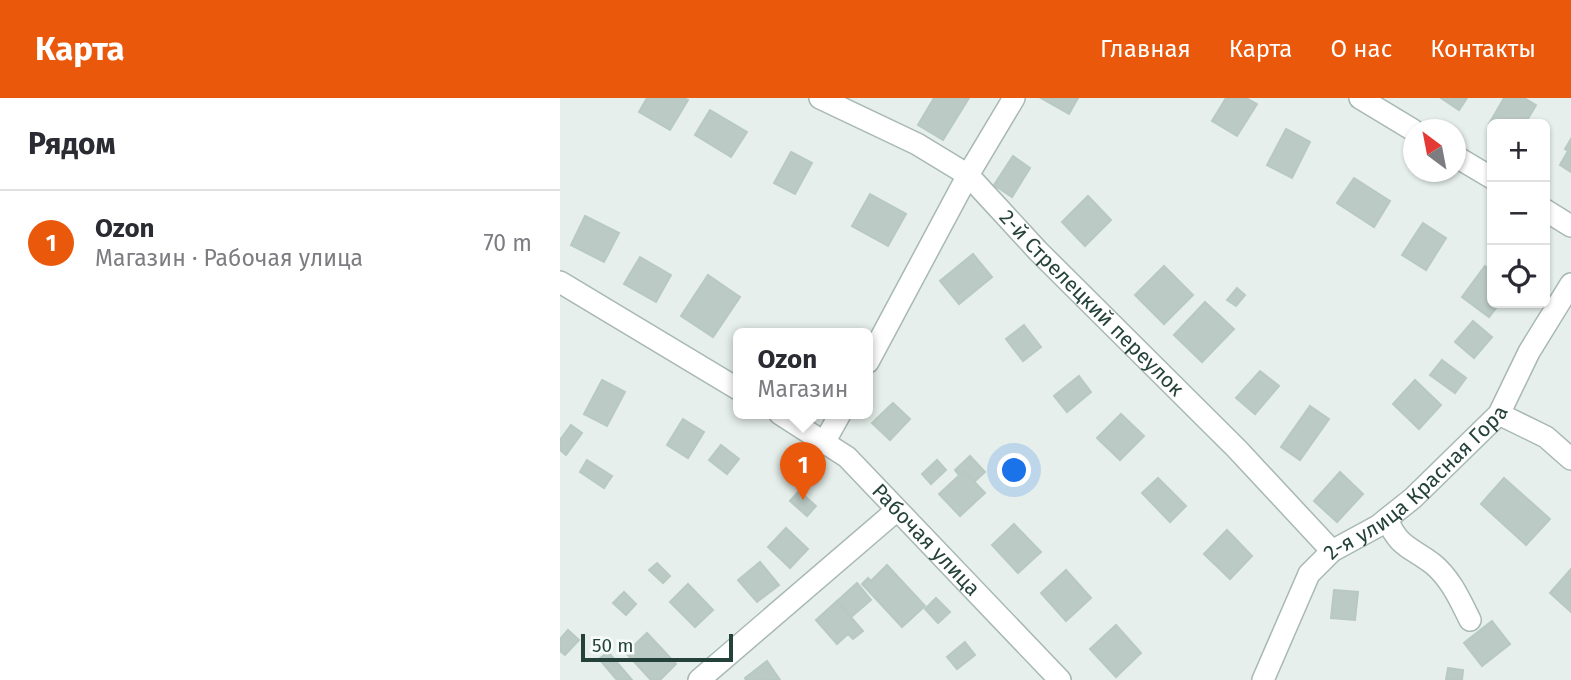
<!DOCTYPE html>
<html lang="ru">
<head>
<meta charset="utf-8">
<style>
	body { margin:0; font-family:"Fira Sans",sans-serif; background:#f7f7f7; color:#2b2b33 }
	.controls { position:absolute; right:21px; top:21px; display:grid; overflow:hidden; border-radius:10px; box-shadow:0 2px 5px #0004 }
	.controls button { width:63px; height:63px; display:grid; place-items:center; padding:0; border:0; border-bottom:2px solid #e1e1e2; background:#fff; color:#2b2b33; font:35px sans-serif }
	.compass { position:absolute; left:843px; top:21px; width:63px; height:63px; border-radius:50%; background:#fff; box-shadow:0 2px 5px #0004; rotate:328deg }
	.scale { position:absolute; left:21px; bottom:18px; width:152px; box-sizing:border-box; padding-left:7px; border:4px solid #24423a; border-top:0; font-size:19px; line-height:24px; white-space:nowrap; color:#24423a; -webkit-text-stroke:5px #f7fbf9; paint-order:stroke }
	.you { position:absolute; left:455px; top:373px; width:24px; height:24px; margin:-18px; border:5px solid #fff; border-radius:50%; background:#1a73e8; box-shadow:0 0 0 10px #1a73e833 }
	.badge { display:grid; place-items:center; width:46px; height:46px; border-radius:50%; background:#ea580c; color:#fff; font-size:23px; font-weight:700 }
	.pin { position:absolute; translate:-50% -58px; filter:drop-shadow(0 2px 4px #0008) }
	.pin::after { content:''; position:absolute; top:37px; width:24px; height:21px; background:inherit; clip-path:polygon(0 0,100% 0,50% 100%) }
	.popup { position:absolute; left:173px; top:230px; width:140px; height:91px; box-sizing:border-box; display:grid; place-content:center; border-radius:10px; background:#fff; filter:drop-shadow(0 2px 5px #0005); font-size:23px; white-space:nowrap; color:#7c7c81 }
	.popup b { font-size:26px; color:#2b2b33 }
	.popup::after { content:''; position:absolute; left:50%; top:100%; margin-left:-14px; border:14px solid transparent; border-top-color:#fff }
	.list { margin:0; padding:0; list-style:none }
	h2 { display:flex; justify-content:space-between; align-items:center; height:91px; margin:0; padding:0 28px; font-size:30px }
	h2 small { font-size:23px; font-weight:400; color:#7c7c81 }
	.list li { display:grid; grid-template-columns:46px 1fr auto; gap:21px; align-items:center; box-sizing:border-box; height:105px; padding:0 28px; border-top:2px solid #e1e1e2 }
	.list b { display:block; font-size:26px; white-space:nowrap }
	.list p { margin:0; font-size:23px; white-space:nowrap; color:#7c7c81 }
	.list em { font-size:23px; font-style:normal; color:#7c7c81 }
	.icon { flex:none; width:38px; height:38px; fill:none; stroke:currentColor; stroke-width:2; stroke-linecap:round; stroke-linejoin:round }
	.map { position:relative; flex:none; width:1011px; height:582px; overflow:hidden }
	header { display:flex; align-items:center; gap:42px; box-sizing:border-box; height:98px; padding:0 35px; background:#ea580c; color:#fff }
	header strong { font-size:33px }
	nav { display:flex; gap:38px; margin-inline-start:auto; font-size:24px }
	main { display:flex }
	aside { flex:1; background:#fff }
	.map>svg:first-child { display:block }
	.building { fill:#bbcac4; stroke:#b8c9c2; stroke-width:2 }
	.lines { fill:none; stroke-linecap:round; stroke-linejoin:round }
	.minor-casing { stroke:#a8b8b2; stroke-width:24 }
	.minor { stroke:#fff; stroke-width:21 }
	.labels { text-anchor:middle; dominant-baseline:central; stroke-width:5; stroke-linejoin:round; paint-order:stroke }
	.street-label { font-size:21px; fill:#24423a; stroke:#f7fbf9 }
</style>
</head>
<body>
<header>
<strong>Карта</strong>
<nav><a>Главная</a><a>Карта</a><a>О нас</a><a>Контакты</a></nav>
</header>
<main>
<aside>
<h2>Рядом<small></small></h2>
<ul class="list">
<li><span class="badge">1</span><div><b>Ozon</b><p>Магазин · Рабочая улица</p></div><em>70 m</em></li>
</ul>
</aside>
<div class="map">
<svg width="1011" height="582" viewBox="0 0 1011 582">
	<rect width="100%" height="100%" fill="#e6efeb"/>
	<g class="building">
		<polygon points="87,0 123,0 128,2 110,32 79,14"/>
		<polygon points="374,0 409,0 383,42 358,27"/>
		<polygon points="481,0 518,0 509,16"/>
		<polygon points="666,0 686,0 697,6 677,38 652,23"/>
		<polygon points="881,0 907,0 899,12"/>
		<polygon points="944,0 964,0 976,7 965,26 932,26 932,28 929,26"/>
		<polygon points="150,12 187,34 171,59 135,37"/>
		<polygon points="726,31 750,44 732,80 707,67"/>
		<polygon points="1011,41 1011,74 1000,67 1008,53 1005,51"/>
		<polygon points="231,54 252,65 235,96 214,85"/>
		<polygon points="453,58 470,70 452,99 434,87"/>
		<polygon points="794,80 830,103 814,129 777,105"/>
		<polygon points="310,96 346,116 328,148 292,128"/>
		<polygon points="528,98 551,122 525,148 502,124"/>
		<polygon points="25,118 59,135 44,164 11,147"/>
		<polygon points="863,125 886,140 866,172 842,157"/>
		<polygon points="413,156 432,179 399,206 380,183"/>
		<polygon points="80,159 111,177 96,204 64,186"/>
		<polygon points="604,168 633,197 604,226 575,197"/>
		<polygon points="925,168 932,173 932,205 940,205 929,219 902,199"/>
		<polygon points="148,177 180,199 153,239 121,218"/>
		<polygon points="677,190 685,197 676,208 667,202"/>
		<polygon points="645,204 674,231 642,264 614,237"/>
		<polygon points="913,223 932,239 914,260 895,244"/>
		<polygon points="464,227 481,249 463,263 446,241"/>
		<polygon points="882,262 906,280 895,295 870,277"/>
		<polygon points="700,273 719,288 695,316 676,300"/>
		<polygon points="519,278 531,294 507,314 494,298"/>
		<polygon points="42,282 65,294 47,328 24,316"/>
		<polygon points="855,282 881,307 859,331 833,306"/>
		<polygon points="333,305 350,321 330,342 312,325"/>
		<polygon points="750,308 769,321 740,362 721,349"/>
		<polygon points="561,316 584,338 560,362 537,340"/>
		<polygon points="123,321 144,334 128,360 107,347"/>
		<polygon points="11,327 22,335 6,357 0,352 0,342"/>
		<polygon points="161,347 179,361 167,376 149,362"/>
		<polygon points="410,358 425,374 414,384 404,373 399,377 395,372"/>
		<polygon points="27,362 52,378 44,390 20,374"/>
		<polygon points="377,362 386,372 371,386 362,376"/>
		<polygon points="404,373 425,395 400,418 379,396"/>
		<polygon points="780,374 803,396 777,424 754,403"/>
		<polygon points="598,380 626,408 610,424 582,395"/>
		<polygon points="944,380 990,421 966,447 921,406"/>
		<polygon points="239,393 256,408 247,418 230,403"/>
		<polygon points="454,426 481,454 458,475 432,447"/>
		<polygon points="226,430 248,451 230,470 208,449"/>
		<polygon points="667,432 692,458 670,481 644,456"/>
		<polygon points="200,464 219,487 197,504 178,482"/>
		<polygon points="97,465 110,478 103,485 89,472"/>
		<polygon points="327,467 365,508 342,529 302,486 308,480 311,483"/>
		<polygon points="1011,471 1011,514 990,495"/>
		<polygon points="506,472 531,500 506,523 481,495"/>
		<polygon points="297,485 311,502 291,519 277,503"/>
		<polygon points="128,486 153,512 135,529 110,504"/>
		<polygon points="774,492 798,494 795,522 771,520"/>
		<polygon points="64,494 76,506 66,517 53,505"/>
		<polygon points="376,500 390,514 378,525 365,511"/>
		<polygon points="277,503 303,533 293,541 288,536 277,546 256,522"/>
		<polygon points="932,523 950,546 922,568 904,545"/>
		<polygon points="556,527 581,555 556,579 530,551"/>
		<polygon points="8,532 19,542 5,557 0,553 0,541"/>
		<polygon points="87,535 116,566 100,582 91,582 66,555"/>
		<polygon points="405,544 415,557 397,571 387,559"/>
		<polygon points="48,554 72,582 57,582 39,561"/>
		<polygon points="207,563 220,582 186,582 185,580"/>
		<polygon points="888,570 903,572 902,582 886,582"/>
	</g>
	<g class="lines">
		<g class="minor-casing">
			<g id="minor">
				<path id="s1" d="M260,0L357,46L408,77L478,153L677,351L772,453"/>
				<polyline points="800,0 853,32"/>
				<polyline points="895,58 932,80"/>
				<polyline points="985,112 1011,128"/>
				<polyline points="0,184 178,291"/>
				<polyline points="308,264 408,77 454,0"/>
				<path id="s2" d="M220,316L287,359L500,582"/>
				<polyline points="939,316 986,339 1011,361"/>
				<polyline points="265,343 280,316"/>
				<path d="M827,421C839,450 851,449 873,466C891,481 900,502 910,522"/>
				<polyline points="139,582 337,412"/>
				<path id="s3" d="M703,582L749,476L772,453L818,428L853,400L939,316L969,254L1011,186"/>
			</g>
		</g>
		<use href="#minor" class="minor"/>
	</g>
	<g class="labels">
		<g class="street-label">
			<text stroke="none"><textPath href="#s1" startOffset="345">2-й Стрелецкий переулок</textPath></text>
			<text stroke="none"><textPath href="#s3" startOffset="257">2-я улица Красная Гора</textPath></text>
			<text stroke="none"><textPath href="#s2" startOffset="194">Рабочая улица</textPath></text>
		</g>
	</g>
</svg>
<div class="controls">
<button>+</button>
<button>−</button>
<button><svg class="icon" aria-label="locate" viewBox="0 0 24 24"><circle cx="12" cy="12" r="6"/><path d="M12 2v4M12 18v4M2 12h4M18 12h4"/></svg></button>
</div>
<svg class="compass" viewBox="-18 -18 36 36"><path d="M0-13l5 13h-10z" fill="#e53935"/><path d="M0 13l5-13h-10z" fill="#7c7c81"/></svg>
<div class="scale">50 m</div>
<div class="you"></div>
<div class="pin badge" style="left:243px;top:402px">1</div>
<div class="popup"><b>Ozon</b>Магазин</div>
</div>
</main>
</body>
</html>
